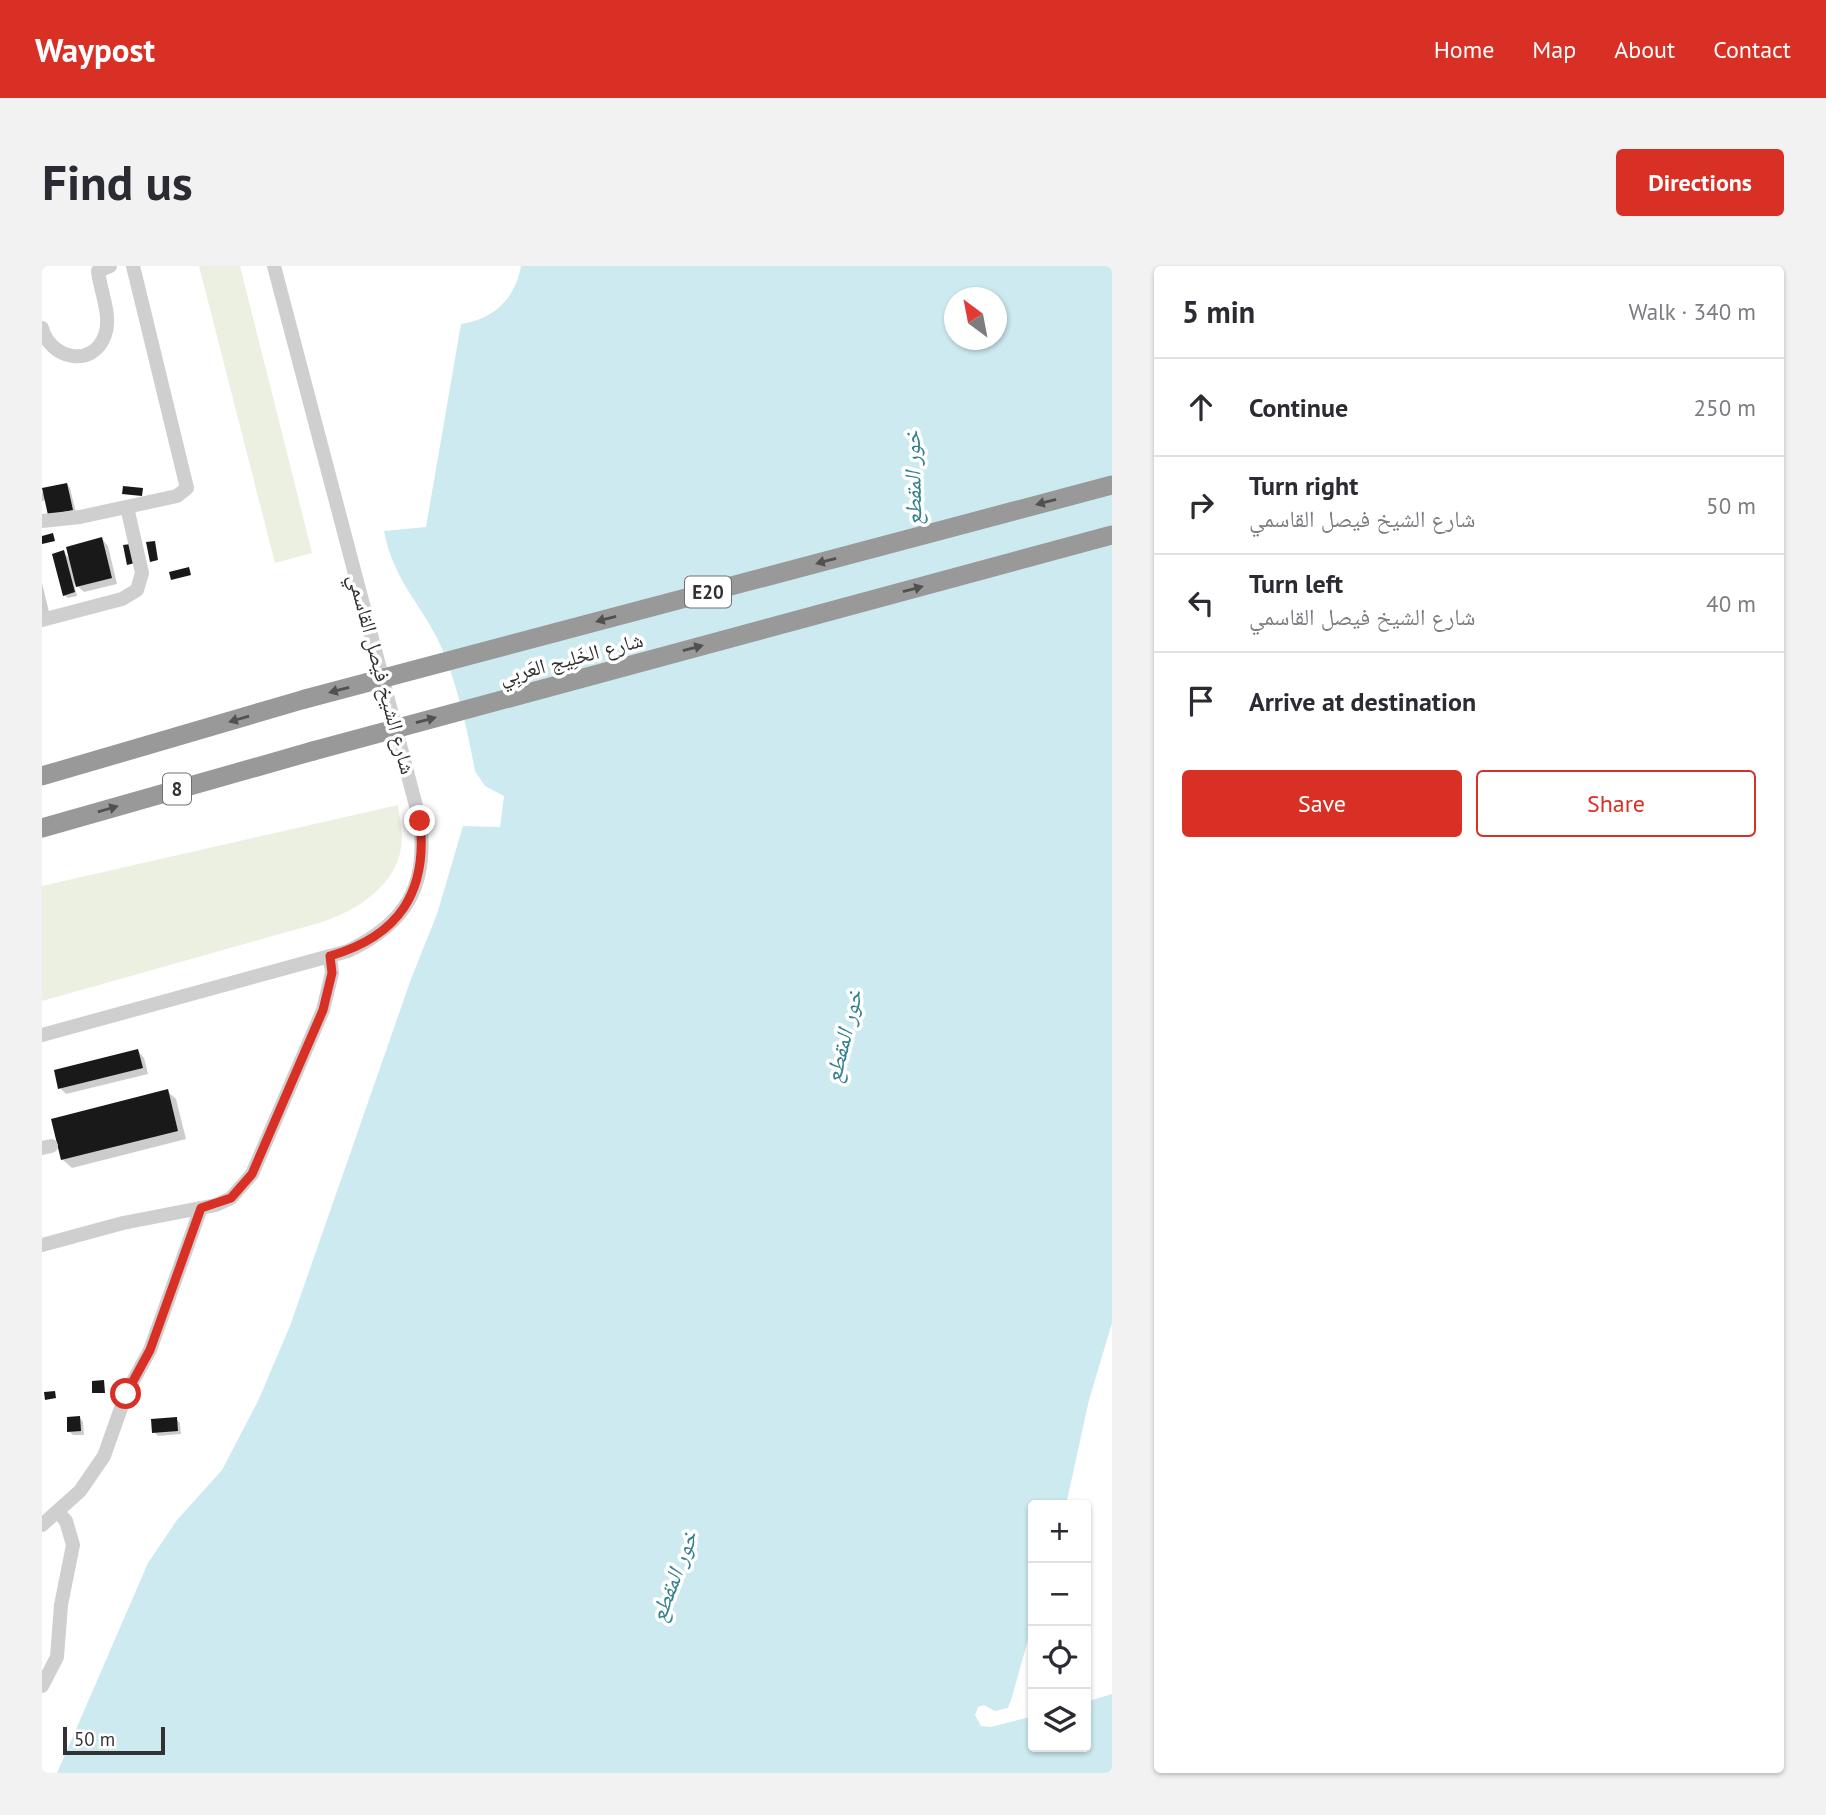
<!DOCTYPE html>
<html lang="en">
<head>
<meta charset="utf-8">
<style>
	body { margin:0; font-family:"PT Sans","Noto Naskh Arabic",sans-serif; background:#f2f2f3; color:#2b2b33 }
	.controls { position:absolute; right:21px; bottom:21px; display:grid; overflow:hidden; border-radius:7px; box-shadow:0 2px 5px #0004 }
	.controls button { width:63px; height:63px; display:grid; place-items:center; padding:0; border:0; border-bottom:2px solid #e1e1e2; background:#fff; color:#2b2b33; font:35px sans-serif }
	.compass { position:absolute; left:902px; top:21px; width:63px; height:63px; border-radius:50%; background:#fff; box-shadow:0 2px 5px #0004; rotate:328deg }
	.scale { position:absolute; left:21px; bottom:18px; width:102px; box-sizing:border-box; padding-left:7px; border:4px solid #323232; border-top:0; font-size:19px; line-height:24px; white-space:nowrap; color:#323232; -webkit-text-stroke:5px #fff; paint-order:stroke }
	.stop { position:absolute; width:21px; height:21px; margin:-16px; border:5px solid #d93025; border-radius:50%; background:#fff }
	.stop.end { background:#d93025; border-color:#fff; box-shadow:0 2px 7px #0008 }
	.list { margin:0; padding:0; list-style:none }
	h2 { display:flex; justify-content:space-between; align-items:center; height:91px; margin:0; padding:0 28px; font-size:30px }
	h2 small { font-size:23px; font-weight:400; color:#7c7c81 }
	.list li { display:grid; grid-template-columns:46px 1fr auto; gap:21px; align-items:center; box-sizing:border-box; height:98px; padding:0 28px; border-top:2px solid #e1e1e2 }
	.list b { display:block; font-size:26px; white-space:nowrap }
	.list p { margin:0; font-size:23px; white-space:nowrap; color:#7c7c81 }
	.list em { font-size:23px; font-style:normal; color:#7c7c81 }
	.actions { display:flex; gap:14px; padding:21px 28px }
	.actions a { flex:1; padding:16px 0; border:2px solid #d93025; border-radius:7px; text-align:center; font-size:24px; color:#d93025 }
	.actions .main { background:#d93025; color:#fff }
	.icon { flex:none; width:38px; height:38px; fill:none; stroke:currentColor; stroke-width:2; stroke-linecap:round; stroke-linejoin:round }
	.map { position:relative; flex:none; width:1070px; height:1507px; overflow:hidden; border-radius:7px }
	header { display:flex; align-items:center; gap:42px; box-sizing:border-box; height:98px; padding:0 35px; background:#d93025; color:#fff }
	header strong { font-size:33px }
	nav { display:flex; gap:38px; margin-inline-start:auto; font-size:24px }
	.intro { display:flex; align-items:center; justify-content:space-between; box-sizing:border-box; height:168px; padding:0 42px }
	h1 { margin:0; font-size:49px }
	.button { padding:18px 32px; border-radius:7px; background:#d93025; color:#fff; font-size:24px; font-weight:700 }
	main { display:flex; gap:42px; padding:0 42px }
	aside { flex:1; background:#fff; border-radius:7px; box-shadow:0 2px 5px #0004 }
	.map>svg:first-child { display:block }
	.green { fill:#ecf0e0 }
	.water { fill:#cceaf0; fill-rule:evenodd }
	.shadow { fill:#0003 }
	.building { fill:#191919 }
	.lines { fill:none; stroke-linecap:round; stroke-linejoin:round }
	.minor { stroke:#cfcfcf; stroke-width:14 }
	.highway { stroke:#999; stroke-width:19 }
	.highway-bridge { stroke:#999; stroke-width:19 }
	.oneway { fill:#515151 }
	.route { stroke:#d93025; stroke-width:9 }
	.labels { text-anchor:middle; dominant-baseline:central; stroke-width:7; stroke-linejoin:round; paint-order:stroke }
	.shield { fill:#fff; stroke:#707070; stroke-width:2 }
	.shield-label { font-size:19px; font-weight:bold; fill:#323232 }
	.street-label { font-size:21px; fill:#323232; stroke:#fff }
	.water-label { font-size:23px; font-style:italic; fill:#34808f; stroke:#fff }
</style>
</head>
<body>
<header>
<strong>Waypost</strong>
<nav><a>Home</a><a>Map</a><a>About</a><a>Contact</a></nav>
</header>
<div class="intro"><h1>Find us</h1><a class="button">Directions</a></div>
<main>
<div class="map">
<svg width="1070" height="1507" viewBox="0 0 1070 1507">
	<rect width="100%" height="100%" fill="#fff"/>
	<g class="green">
		<polygon points="157,0 198,0 270,287 233,297"/>
		<path d="M356,539C357,550 360,562 360,572C359,618 315,645 277,657L0,735V620Z"/>
	</g>
	<path class="water" d="M479,0H1070V1057L1047,1134L1024,1239H991V1356L970,1431L966,1442L953,1445L942,1439L936,1441L933,1449L939,1460L949,1461L991,1450V1481H1044V1436L1070,1428V1507H15L106,1297L135,1254L180,1204L216,1135L248,1060L369,713L395,648L421,560L458,561L462,530L443,520L433,505C426,467 417,426 403,390C386,344 352,319 342,265L384,261L419,58C452,53 473,33 479,0ZM912,32H954V74H912Z"/>
	<g class="shadow">
		<polygon points="25,218 28,222 34,247 11,252 4,234 0,235 0,226 3,229"/>
		<polygon points="60,273 66,280 75,318 42,326 32,317 35,330 26,332 22,329 21,286 29,294"/>
		<polygon points="0,317 8,350 0,352"/>
		<polygon points="96,785 102,792 106,808 24,828 18,822"/>
		<polygon points="125,825 134,833 144,873 30,902 21,894 11,854"/>
		<polygon points="38,1152 41,1156 42,1169 31,1169 27,1165"/>
		<polygon points="134,1153 138,1157 139,1168 116,1170 112,1166"/>
	</g>
	<g class="building">
		<polygon points="25,217 31,244 6,249 0,222"/>
		<polygon points="81,220 101,222 100,230 80,228"/>
		<polygon points="11,267 13,275 0,278 0,270"/>
		<polygon points="60,271 70,312 34,321 24,281"/>
		<polygon points="113,275 116,294 108,296 104,276"/>
		<polygon points="89,278 93,297 85,299 81,279"/>
		<polygon points="22,284 33,326 21,330 10,288"/>
		<polygon points="147,301 149,309 129,314 127,306"/>
		<polygon points="96,783 101,802 16,823 12,804"/>
		<polygon points="126,823 136,865 19,894 9,853"/>
		<polygon points="62,1114 63,1127 50,1127 50,1115"/>
		<polygon points="13,1125 14,1132 3,1134 2,1126"/>
		<polygon points="38,1150 39,1165 25,1166 25,1151"/>
		<polygon points="135,1151 136,1165 110,1167 109,1153"/>
	</g>
	<g class="lines">
		<g class="minor">
			<path d="M0,62C8,93 51,103 63,69C70,49 58,25 56,5L68,0"/>
			<polyline points="0,255 38,251 135,230 145,222 91,0"/>
			<polyline points="0,354 80,333 95,324 100,307 85,241"/>
			<path d="M0,769L306,685C365,657 386,619 378,555L232,0"/>
			<polyline points="0,882 9,880"/>
			<polyline points="0,979 81,957 174,939 189,932 210,908 281,744 290,707 288,690"/>
			<polyline points="0,1259 38,1225 62,1190 84,1128 108,1084 159,942"/>
			<polyline points="0,1420 15,1391 19,1339 31,1279 24,1255 16,1246"/>
		</g>
		<g class="highway">
			<polyline points="0,510 263,433"/>
			<polyline points="0,562 271,485"/>
		</g>
		<g class="highway-bridge">
			<polyline points="263,433 1070,219"/>
			<polyline points="271,485 1070,269"/>
		</g>
	</g>
	<defs><path id="oneway-solid" d="M-6-.8H1V-3.2L6.5 0L1 3.2V.8H-6Z" transform="scale(1.75)"/></defs>
	<g class="oneway">
		<use href="#oneway-solid" transform="translate(1004 236) rotate(165)"/>
		<use href="#oneway-solid" transform="translate(784 295) rotate(165)"/>
		<use href="#oneway-solid" transform="translate(871 323) rotate(-15)"/>
		<use href="#oneway-solid" transform="translate(564 353) rotate(165)"/>
		<use href="#oneway-solid" transform="translate(651 382) rotate(-15)"/>
		<use href="#oneway-solid" transform="translate(297 424) rotate(165)"/>
		<use href="#oneway-solid" transform="translate(197 453) rotate(164)"/>
		<use href="#oneway-solid" transform="translate(384 454) rotate(-15)"/>
		<use href="#oneway-solid" transform="translate(66 543) rotate(-16)"/>
	</g>
	<g class="lines">
		<path class="route" d="M84,1128L108,1084L159,942L189,932L210,908L281,744L290,707L288,690C357,670 386,626 378,555"/>
	</g>
	<g class="labels">
		<g class="shield">
			<rect x="643" y="310.5" width="46" height="31" rx="5"/>
			<rect x="121" y="507.5" width="28" height="31" rx="5"/>
		</g>
		<g class="shield-label">
			<text x="666" y="326">E20</text>
			<text x="135" y="523">8</text>
		</g>
		<g class="street-label">
			<text transform="translate(529 392) rotate(-15)">شارع الخَلِيج العَربِي</text>
			<text transform="translate(340 408) rotate(75)">شارع الشيخ فيصل القاسمي</text>
		</g>
		<g class="water-label">
			<text transform="translate(870 212) rotate(-91)">خور المقطع</text>
			<text transform="translate(801 770) rotate(-76)">خور المقطع</text>
			<text transform="translate(631 1310) rotate(-69)">خور المقطع</text>
		</g>
	</g>
</svg>
<div class="controls">
<button>+</button>
<button>−</button>
<button><svg class="icon" aria-label="locate" viewBox="0 0 24 24"><circle cx="12" cy="12" r="6"/><path d="M12 2v4M12 18v4M2 12h4M18 12h4"/></svg></button>
<button><svg class="icon" aria-label="layers" viewBox="0 0 24 24"><path d="M12 4l9 5-9 5-9-5zM3 14l9 5 9-5"/></svg></button>
</div>
<svg class="compass" viewBox="-18 -18 36 36"><path d="M0-13l5 13h-10z" fill="#e53935"/><path d="M0 13l5-13h-10z" fill="#7c7c81"/></svg>
<div class="scale">50 m</div>
<div class="stop" style="left:84px;top:1128px"></div>
<div class="stop end" style="left:378px;top:555px"></div>
</div>
<aside>
<h2>5 min<small>Walk · 340 m</small></h2>
<ul class="list">
<li><svg class="icon" aria-label="ahead" viewBox="0 0 24 24"><path d="M12 20V5M6 11l6-6 6 6"/></svg><div><b>Continue</b></div><em>250 m</em></li>
<li><svg class="icon" aria-label="right" viewBox="0 0 24 24"><path d="M7 20v-9h11M14 6l5 5-5 5"/></svg><div><b>Turn right</b><p>شارع الشيخ فيصل القاسمي</p></div><em>50 m</em></li>
<li><svg class="icon" aria-label="left" viewBox="0 0 24 24"><path d="M17 20v-9H6M10 6l-5 5 5 5"/></svg><div><b>Turn left</b><p>شارع الشيخ فيصل القاسمي</p></div><em>40 m</em></li>
<li><svg class="icon" aria-label="arrive" viewBox="0 0 24 24"><path d="M6 21V4h12l-3 4 3 4H6"/></svg><div><b>Arrive at destination</b></div></li>
</ul>
<div class="actions"><a class="main">Save</a><a>Share</a></div>
</aside>
</main>
</body>
</html>
